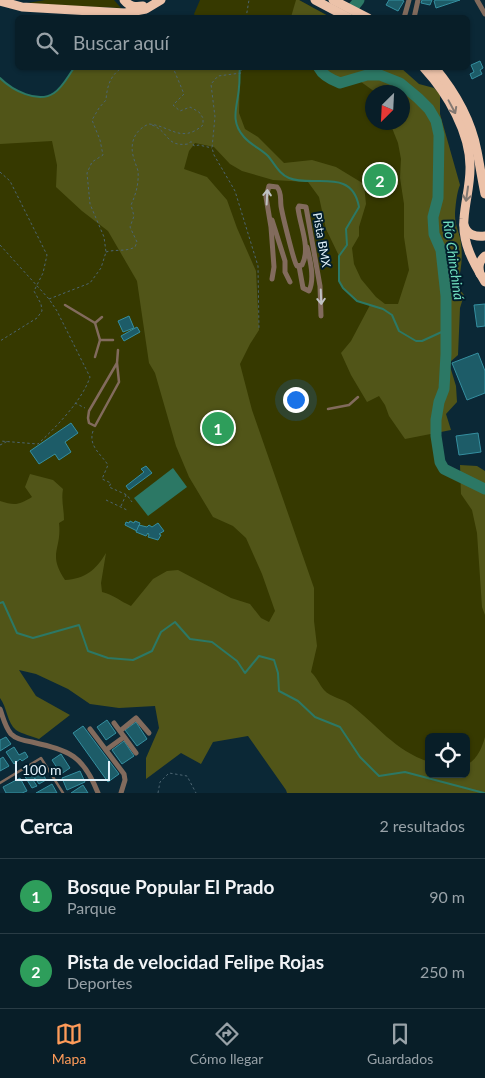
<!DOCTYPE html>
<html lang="es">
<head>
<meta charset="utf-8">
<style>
	body { margin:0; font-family:Lato,sans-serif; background:#112730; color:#f1f3f6 }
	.controls { position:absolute; right:15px; bottom:15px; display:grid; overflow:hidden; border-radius:8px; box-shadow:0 1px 4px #0004 }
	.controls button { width:45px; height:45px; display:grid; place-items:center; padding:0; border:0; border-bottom:1px solid #293c45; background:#081e28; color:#f1f3f6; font:25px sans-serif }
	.compass { position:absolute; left:365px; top:85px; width:45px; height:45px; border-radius:50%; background:#081e28; box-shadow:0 1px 4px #0004; rotate:204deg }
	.scale { position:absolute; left:15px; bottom:12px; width:95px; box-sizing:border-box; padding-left:5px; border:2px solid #e0f1fa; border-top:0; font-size:14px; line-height:18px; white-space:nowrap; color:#e0f1fa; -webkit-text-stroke:4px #021e2c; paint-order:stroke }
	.you { position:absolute; left:295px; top:399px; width:18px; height:18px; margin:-12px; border:4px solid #fff; border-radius:50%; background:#1a73e8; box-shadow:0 0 0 8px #1a73e833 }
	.badge { display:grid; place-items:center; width:32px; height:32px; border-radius:50%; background:#fe9b59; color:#fff; font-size:16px; font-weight:700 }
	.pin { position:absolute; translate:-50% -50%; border:2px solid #fff; box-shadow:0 1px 5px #0006 }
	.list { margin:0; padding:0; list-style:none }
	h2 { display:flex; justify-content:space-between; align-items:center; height:65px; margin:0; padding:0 20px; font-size:21px }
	h2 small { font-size:16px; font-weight:400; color:#98a2a8 }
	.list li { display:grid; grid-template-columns:32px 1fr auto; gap:15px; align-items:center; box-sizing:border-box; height:75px; padding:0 20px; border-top:1px solid #293c45 }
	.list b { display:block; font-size:19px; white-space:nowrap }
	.list p { margin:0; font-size:16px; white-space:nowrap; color:#98a2a8 }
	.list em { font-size:16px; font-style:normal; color:#98a2a8 }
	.icon { flex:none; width:28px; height:28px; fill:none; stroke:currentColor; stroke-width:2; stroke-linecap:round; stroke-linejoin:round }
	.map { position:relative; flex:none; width:485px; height:793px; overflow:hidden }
	.search { position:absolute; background:#081e28; box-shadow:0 1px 4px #0004; left:15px; right:15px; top:15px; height:55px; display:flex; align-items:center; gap:12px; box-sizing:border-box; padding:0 18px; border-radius:8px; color:#98a2a8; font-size:19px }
	.sheet { height:215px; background:#081e28 }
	nav { display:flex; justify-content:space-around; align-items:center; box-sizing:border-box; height:70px; border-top:1px solid #293c45; background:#081e28; font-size:14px; color:#98a2a8 }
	nav a { display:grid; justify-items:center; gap:2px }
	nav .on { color:#fe9b59 }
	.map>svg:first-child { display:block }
	.green { fill:#363900; fill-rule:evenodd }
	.forest { fill:#515518 }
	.water { fill:#2c7865 }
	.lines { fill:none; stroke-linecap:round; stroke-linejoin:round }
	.stream { stroke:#2c7865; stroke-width:2 }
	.river { stroke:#2c7865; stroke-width:11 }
	.building { fill:#1d5c68; stroke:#358fa0 }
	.path { stroke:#4c6572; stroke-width:1; stroke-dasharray:2.5 2.5; stroke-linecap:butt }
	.service { stroke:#826b5d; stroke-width:2.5 }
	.minor { stroke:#826b5d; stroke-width:5 }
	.trunk { stroke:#ecc2a9; stroke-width:9 }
	.oneway { stroke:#837871 }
	.oneway2 { stroke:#bfc2c3 }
	.labels { text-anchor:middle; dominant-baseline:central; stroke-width:4; stroke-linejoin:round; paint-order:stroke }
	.street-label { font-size:12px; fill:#e0f1fa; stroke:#021e2c }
	.water-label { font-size:14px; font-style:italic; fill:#70debf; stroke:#021e2c }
</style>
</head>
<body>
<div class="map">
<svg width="485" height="793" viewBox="0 0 485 793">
	<rect width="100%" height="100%" fill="#0b2836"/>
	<g class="green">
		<polygon points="45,0 114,0 121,8 22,4"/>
		<polygon points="200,0 299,0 330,17 196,18 194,14"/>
		<path d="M74,68H319L367,75L418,98L438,455L440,462L444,469L485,489V793L450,783L0,603V78C12,90 38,104 54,93C63,87 68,76 74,68ZM372,92H402V122H372ZM429,737H466V774H429Z"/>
	</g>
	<g class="forest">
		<polygon points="296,0 299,0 330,17 291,17"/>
		<path d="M74,68H240L239,113L245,129L258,137L284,163L312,160L336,167L364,184L366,204L359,227V236L352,248L354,264L361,279L376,297L385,304H398L409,270L404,237V204L400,178L401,159L398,143L390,123L402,122V92H375L357,79L340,83L327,77L321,71L296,68H401L419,84L434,88L440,94V114L460,185C457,191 455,208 455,216C455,225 460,234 461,243C463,258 461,272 457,286L464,295L460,308L458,355L449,363L456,386L457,402L446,414L451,430L405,439L389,416L385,405L379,396L367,402L351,375L341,353L351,341L370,305L357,301L350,295L343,288L339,281V256L326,229L319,197L308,182L273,180L242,171L230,164L214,147L195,143L189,151L184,169L207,177L227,200L237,228L256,271L259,330L250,344L240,364L252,410L314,588V621L317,646L311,672C318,679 319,684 324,690C330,697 344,699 351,705C378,726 394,750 429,762V774H466V765C477,760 482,748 485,737V793H287L286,790L248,736L213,742L201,764L181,753L146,779V758L159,728L155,706L119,708L90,704L68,689L36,674L19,670L36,696L70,715L39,739C32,736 22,734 16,730C7,723 7,707 0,698V501C15,506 19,505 32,497L25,487L30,474L53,480L63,489C61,500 64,509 64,520L59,523C62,550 47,553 65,580C85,579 96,570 106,553L101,583L102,592C114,595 120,601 131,606L153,579L167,571L178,570L231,598L250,604L261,618L269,622L275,611L262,574L246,538L233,526L213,517L189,477L176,446L155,373L149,363L137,281L108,231L82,211L56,187L57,165L52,141L0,144V78C12,90 38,104 54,93C63,87 68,76 74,68Z"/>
		<polygon points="460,465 477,466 485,471 485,615 482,607 477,533 472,510 461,494"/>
	</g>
	<polygon class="water" points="173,468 187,487 148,516 134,498"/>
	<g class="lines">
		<g class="stream">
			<path d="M240,68C239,74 240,80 239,87C238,106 229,120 244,137C251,145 261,149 268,156C275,164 279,174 289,178C313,188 352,167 359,207L346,229L347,245L339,256V281L343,288L357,301L383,309L392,315L399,331L416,341H422L446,330"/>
			<path d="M0,78C12,90 38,104 54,93C63,87 68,76 74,68"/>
			<polyline points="0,603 3,602 17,633 33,638 79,625 88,651 108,658 133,660 152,651 161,632 175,622 190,639 212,642 237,661 245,673 259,656 274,660 278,673 279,691 298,701 315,717 340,727 360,757 379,776 405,772 484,793"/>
		</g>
		<g class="river">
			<polyline points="345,18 359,0"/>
			<path d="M319,68C323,76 332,80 340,83L367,75H380L400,83L418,98L429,109L436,121L439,135L438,198L433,217L434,234L441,250L446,296V354L444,389L439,402L436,420V436L440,462L444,469L485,489"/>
		</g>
	</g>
	<g class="building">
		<polygon points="389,0 402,0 404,1 398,11 386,5"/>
		<polygon points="422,0 432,0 430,5 421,3"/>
		<polygon points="460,0 436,8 434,1 436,0"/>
		<polygon points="480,61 483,68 480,70 482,74 472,79 470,74 474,72 471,65"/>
		<polygon points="485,304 485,326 477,327 474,305"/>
		<polygon points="129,316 134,328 123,332 118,321"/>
		<polygon points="137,327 140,332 124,341 121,336"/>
		<polygon points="478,353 485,371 485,393 467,400 452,363"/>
		<polygon points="71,423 78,433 65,442 71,452 59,460 55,454 39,464 30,451"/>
		<polygon points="478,433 481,452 459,455 456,436"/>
		<polygon points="146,466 152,473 129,490 126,486 144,472 141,469"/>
		<polygon points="130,521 134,523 135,521 140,523 137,531 125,525 126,522 129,523"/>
		<polygon points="158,523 164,531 159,534 161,535 158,540 148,537 149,535 148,533 146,536 136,532 139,525 147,527 149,525 152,527"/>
		<polygon points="107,720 116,733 106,740 97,727"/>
		<polygon points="136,722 147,739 137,746 125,730"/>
		<polygon points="83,726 119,774 108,782 73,733"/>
		<polygon points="6,737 11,744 0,751 0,740"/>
		<polygon points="124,741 134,756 122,764 112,750"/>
		<polygon points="14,747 19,755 25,752 28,757 22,761 20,759 14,764 6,752"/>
		<polygon points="61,754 70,768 61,774 52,760"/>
		<polygon points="3,757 9,766 0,771 0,759"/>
		<polygon points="39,765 46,780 39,784 35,778 33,780 37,786 32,788 24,775"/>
		<polygon points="80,771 85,782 67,790 62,778"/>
		<polygon points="20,778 27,791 22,793 6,793 3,787"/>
		<polygon points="52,784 57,793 36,793"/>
		<polygon points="83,785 88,793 71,793"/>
	</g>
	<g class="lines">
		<g class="path">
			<polyline points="246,18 249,0"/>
			<polyline points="242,68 241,73 218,76 211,84 215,117 212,148 214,155 235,191 258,266 259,330"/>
			<path d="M152,125C170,132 165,147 188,144L190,142H192L194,146L199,145L212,148"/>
			<polyline points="0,172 10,181 47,255 43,273 34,291 41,304 42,311 37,318 0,341"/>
			<path d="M0,245L49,299L57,311L90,377C82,401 56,427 38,444L0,441"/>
			<path d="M106,252C115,249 126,252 135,247L137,242L130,227L134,216L131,205C136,194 139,183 138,171C137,167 135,163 134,159C129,144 134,130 149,124C171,126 181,144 203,125V118L199,112L190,107L180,111L173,105L184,94L174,70L170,68"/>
			<path d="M49,299L90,283L101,268L106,252L104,237L90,204L87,173L92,162L103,155L100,140L92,120L99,108L106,100C107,87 110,75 122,68"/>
			<polyline points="75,403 85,408"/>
			<path d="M93,431C88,446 101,454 108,465L102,479L111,483L109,487L127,495L132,502"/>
			<polyline points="0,445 8,441"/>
			<polyline points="106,500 127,510"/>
			<polyline points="121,506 126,495"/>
			<polyline points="158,793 160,782 169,773 187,776 196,793"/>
		</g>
		<g class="service">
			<polyline points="65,305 95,323"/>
			<polyline points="100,340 113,340"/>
			<polyline points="95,357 100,340 95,323 102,317"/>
			<polyline points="117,363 89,411 88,418 89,423 95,426 119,382 117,363 118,350"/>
			<polyline points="328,409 349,405 358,397"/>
			<polyline points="0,783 41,758 63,793"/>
		</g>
		<g class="minor">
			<polyline points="477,0 485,14"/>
			<polyline points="404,18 409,0"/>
			<polyline points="414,18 418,0"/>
			<polyline points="272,220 285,261 285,272 290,282"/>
			<path d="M299,266L303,288L309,291C315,279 310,259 307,247"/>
			<path d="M272,279L274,267L271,227L266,197L269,186L277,187C282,193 280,198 281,206C282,213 294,263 297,266L302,265C311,248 300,226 298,208L299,206L306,207L320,286L321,316"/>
			<path d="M0,709C3,717 5,727 11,734C16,739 25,741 32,742C70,751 83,755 98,793"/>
			<polyline points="114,723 136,753"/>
			<polyline points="90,729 124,774 125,780 121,793"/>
			<polyline points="120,731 136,718 149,733"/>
			<polyline points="106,750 124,737"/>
		</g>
		<g class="trunk">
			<path d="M124,0C130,7 135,7 143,6"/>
			<polyline points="315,0 349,18"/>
			<polyline points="333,0 368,18"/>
			<polyline points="0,1 22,7 125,13 146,9 161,0"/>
			<path d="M424,68C447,93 471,133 470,169C470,186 465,202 464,219C462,243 473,262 485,282"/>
			<path d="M435,68C455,92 471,120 477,151C480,166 482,180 485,194"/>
			<path d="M464,225C467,235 475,237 485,236"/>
			<path d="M480,274C478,266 479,261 485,256"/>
		</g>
	</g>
	<defs><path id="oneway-shaft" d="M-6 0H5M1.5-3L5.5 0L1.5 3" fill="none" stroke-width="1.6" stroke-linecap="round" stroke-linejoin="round" transform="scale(1.25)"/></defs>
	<g class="oneway">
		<use href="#oneway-shaft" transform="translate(452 107) rotate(62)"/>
		<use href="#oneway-shaft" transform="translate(467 194) rotate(98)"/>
	</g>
	<g class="oneway2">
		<use href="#oneway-shaft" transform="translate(267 197) rotate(-87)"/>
		<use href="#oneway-shaft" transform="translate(321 297) rotate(88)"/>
	</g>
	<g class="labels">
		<g class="street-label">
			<text transform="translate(322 240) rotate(80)">Pista BMX</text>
		</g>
		<g class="water-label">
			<text transform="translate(454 260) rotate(82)">Río Chinchiná</text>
		</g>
	</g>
</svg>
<div class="controls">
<button><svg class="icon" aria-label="locate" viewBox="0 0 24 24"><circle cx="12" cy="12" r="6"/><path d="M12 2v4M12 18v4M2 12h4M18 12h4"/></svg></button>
</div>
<svg class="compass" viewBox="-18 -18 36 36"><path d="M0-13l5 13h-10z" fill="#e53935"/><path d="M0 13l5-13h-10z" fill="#98a2a8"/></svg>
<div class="scale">100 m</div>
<div class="you"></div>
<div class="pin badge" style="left:218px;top:428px;background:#2e9e5b">1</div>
<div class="pin badge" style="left:380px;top:180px;background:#2e9e5b">2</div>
<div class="search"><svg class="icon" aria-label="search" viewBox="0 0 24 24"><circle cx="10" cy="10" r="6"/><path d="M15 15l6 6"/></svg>Buscar aquí</div>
</div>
<section class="sheet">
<h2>Cerca<small>2 resultados</small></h2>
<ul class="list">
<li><span class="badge" style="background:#2e9e5b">1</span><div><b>Bosque Popular El Prado</b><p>Parque</p></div><em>90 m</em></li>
<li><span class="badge" style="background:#2e9e5b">2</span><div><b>Pista de velocidad Felipe Rojas</b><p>Deportes</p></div><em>250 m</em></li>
</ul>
</section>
<nav>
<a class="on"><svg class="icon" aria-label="map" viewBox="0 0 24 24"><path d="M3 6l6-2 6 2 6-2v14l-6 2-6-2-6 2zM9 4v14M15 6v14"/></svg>Mapa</a>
<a><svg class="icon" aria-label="directions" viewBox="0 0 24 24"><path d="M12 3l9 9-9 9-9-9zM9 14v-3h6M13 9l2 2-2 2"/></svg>Cómo llegar</a>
<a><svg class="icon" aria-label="saved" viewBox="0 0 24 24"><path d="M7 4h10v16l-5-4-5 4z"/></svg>Guardados</a>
</nav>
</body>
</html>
